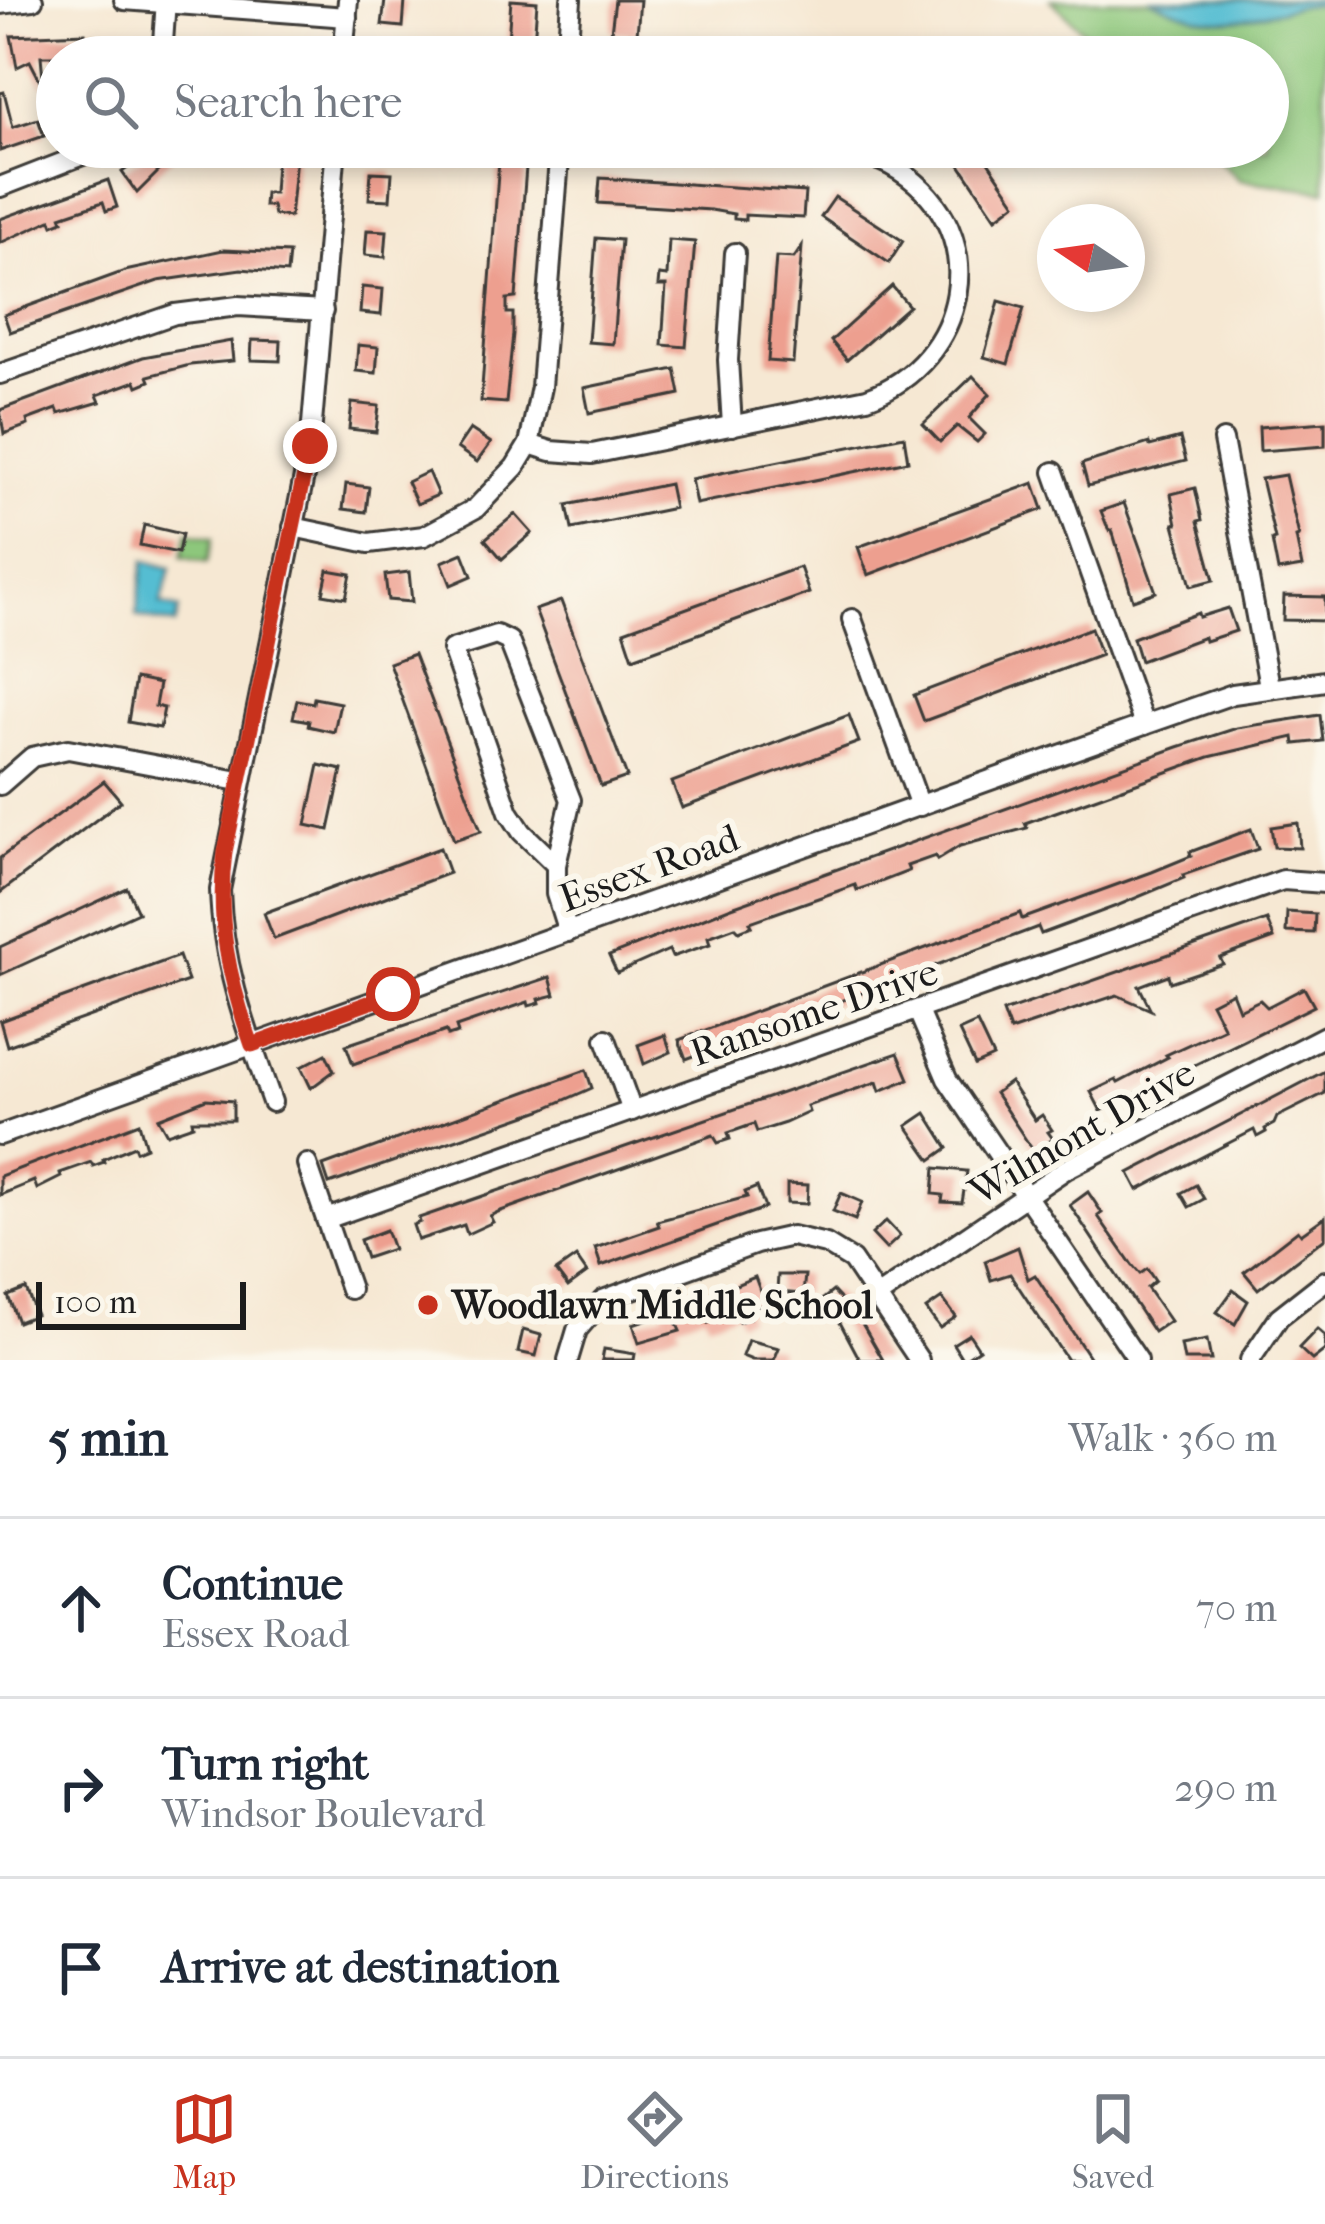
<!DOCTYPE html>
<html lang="en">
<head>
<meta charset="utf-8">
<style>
	body { margin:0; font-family:"IM FELL French Canon",serif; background:#f6f6f7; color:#1f2937 }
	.compass { position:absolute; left:1037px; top:204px; width:108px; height:108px; border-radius:50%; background:#fff; box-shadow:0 6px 18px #0003; rotate:283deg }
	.scale { position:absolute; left:36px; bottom:30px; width:210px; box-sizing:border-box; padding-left:12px; border:6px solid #1c1c1c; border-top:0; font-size:33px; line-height:42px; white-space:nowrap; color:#1c1c1c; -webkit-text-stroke:9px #fbf7ec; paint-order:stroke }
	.stop { position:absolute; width:36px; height:36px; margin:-27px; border:9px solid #c8321e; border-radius:50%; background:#fff }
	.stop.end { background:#c8321e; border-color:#fff; box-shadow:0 3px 12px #0008 }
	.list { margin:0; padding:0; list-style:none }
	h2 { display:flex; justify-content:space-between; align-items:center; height:156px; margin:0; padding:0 48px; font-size:51px }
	h2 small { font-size:39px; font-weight:400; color:#747a83 }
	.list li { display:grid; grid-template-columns:78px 1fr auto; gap:36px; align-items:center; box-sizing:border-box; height:180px; padding:0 48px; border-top:3px solid #e0e1e3 }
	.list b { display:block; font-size:45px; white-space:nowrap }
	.list p { margin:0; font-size:39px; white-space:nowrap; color:#747a83 }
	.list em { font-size:39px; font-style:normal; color:#747a83 }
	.icon { flex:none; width:66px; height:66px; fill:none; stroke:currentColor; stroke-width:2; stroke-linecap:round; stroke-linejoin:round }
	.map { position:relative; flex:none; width:1325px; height:1360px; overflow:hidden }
	.search { position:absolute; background:#fff; box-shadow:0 6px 18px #0003; left:36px; right:36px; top:36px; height:132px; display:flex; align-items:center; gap:30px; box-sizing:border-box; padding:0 42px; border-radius:66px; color:#747a83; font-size:45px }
	.sheet { height:696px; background:#fff }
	nav { display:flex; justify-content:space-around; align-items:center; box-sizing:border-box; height:168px; border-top:3px solid #e0e1e3; background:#fff; font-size:33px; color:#747a83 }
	nav a { display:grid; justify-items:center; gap:6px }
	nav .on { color:#c8321e }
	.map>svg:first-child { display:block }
	.green { fill:#8dc77c; stroke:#54724c; stroke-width:3 }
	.water { fill:#55bdd2; stroke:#386c77; stroke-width:3 }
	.building { fill:#ed9f8f }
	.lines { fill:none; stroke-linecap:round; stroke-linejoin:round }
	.minor-casing { stroke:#3d3b37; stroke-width:24 }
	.minor { stroke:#fff; stroke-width:18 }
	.route { stroke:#c8321e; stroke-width:15 }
	.poi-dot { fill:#c8321e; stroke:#fbf7ec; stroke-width:4.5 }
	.labels { text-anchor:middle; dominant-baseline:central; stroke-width:12; stroke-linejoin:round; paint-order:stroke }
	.street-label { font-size:39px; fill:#1c1c1c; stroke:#fbf7ec }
	.poi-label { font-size:39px; font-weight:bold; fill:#1c1c1c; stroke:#fbf7ec; text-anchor:start }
</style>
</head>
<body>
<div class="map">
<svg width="1325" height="1360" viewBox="0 0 1325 1360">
	<rect width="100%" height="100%" fill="#fbf7ec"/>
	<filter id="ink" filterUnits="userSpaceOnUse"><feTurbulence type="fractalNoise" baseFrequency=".00833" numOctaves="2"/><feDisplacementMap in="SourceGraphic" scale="24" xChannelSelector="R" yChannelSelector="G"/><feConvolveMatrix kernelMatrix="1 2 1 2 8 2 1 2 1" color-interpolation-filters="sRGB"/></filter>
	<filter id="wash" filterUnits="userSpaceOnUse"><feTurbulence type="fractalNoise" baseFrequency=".004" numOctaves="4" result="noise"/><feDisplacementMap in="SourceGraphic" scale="48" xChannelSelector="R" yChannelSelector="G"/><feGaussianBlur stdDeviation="2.7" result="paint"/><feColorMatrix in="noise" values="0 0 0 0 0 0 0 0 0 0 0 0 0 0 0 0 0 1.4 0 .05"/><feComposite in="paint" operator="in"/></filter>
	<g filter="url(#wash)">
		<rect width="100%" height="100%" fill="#f6e8d3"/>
		<g class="green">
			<polygon points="1051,0 1325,0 1325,191 1240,180 1206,147 1268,147 1268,57 1111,57"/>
			<polygon points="188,532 213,538 207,563 182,557"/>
		</g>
		<g class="water">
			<path d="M1150,0H1325V6C1294,0 1253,24 1214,20C1192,18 1170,8 1150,0Z"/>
			<polygon points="144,561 171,568 161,604 179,609 175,625 136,616"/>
		</g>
		<g id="blocks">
			<g class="building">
				<polygon points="385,0 405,1 403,27 382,25"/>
				<polygon points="511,0 537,2 534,43 508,41"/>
				<polygon points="615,0 640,0 637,34 611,32"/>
				<polygon points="85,33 85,51 70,51 70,56 41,56 44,88 30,61 17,67 11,36"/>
				<polygon points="194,41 218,43 216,57 192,57"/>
				<polygon points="4,92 13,127 38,119 44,136 0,151 0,93"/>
				<polygon points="157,147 183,147 137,193 122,172"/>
				<polygon points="277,147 297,147 290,217 274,215 272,206 264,206 265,193 274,193"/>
				<polygon points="500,147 526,147 527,154 516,298 507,299 507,313 513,313 513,334 506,403 481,401"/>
				<polygon points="948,147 978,147 1016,203 996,218"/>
				<polygon points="371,172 392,173 390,200 369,199"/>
				<polygon points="600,178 805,192 803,218 745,215 745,220 734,219 734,214 711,210 598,203"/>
				<polygon points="108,180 117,207 106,211 103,202 61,216 63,221 53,225 51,220 0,243 0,219"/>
				<polygon points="835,197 903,241 889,263 821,217"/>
				<polygon points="367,230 387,231 385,257 365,255"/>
				<polygon points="596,238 621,240 613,344 588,342"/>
				<polygon points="669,240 695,242 686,347 662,345 666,286 658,286 659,275 667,276"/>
				<polygon points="802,246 793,363 768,361 776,257 794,258"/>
				<polygon points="223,250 289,253 287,273 241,269 158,281 10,332 4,315 125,271"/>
				<polygon points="892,286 909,306 847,360 831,341"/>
				<polygon points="362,287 383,289 381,315 360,313"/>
				<polygon points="999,301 1024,308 1008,364 984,357"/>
				<polygon points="252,340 281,341 280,361 251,360"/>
				<polygon points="231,341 233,361 190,365 148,376 150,381 138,386 136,381 97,395 100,402 59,414 57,409 27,420 28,425 4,434 0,410 143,357"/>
				<polygon points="358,345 378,347 376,373 356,371"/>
				<polygon points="675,369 680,394 589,413 584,388"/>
				<polygon points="973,376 990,394 969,418 985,434 977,442 957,426 940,442 923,424"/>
				<polygon points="352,403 379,406 376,432 349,429"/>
				<polygon points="1325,422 1325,446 1260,451 1259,427"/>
				<polygon points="470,429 491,443 477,462 457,448"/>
				<polygon points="904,436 908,461 696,504 691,479"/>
				<polygon points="1180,438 1186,461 1088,486 1082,464 1149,443 1150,446"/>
				<polygon points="428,472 438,495 417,504 407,482"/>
				<polygon points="1285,475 1299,536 1296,537 1302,567 1278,571 1272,540 1275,539 1261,479"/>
				<polygon points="1034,483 1043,509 868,575 858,547"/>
				<polygon points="346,484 369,487 366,512 343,509"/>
				<polygon points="669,484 674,508 572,529 567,505"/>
				<polygon points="1195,488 1202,520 1198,521 1214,580 1191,586 1174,524 1177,524 1171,494"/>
				<polygon points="1124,503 1156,592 1133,600 1112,530 1109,531 1101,511"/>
				<polygon points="515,514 532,533 502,559 485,539"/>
				<polygon points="144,525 182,534 178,553 140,545"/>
				<polygon points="463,553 472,576 451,585 442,562"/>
				<polygon points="800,567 809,593 633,658 624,631"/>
				<polygon points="328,570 351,574 346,598 323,594"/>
				<polygon points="409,572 412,602 388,600 385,575"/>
				<polygon points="1284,596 1325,597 1325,621 1283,620"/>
				<polygon points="561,601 627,777 601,786 535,610"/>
				<polygon points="1228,608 1236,631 1205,641 1204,637 1140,661 1133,638 1198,613 1199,617"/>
				<polygon points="1091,628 1101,655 924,721 914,695"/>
				<polygon points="414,654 481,831 454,840 389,663"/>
				<polygon points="135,679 159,684 155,706 164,708 160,728 128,722"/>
				<polygon points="314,698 340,703 334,732 308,726 309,721 293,718 297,700 313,703"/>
				<polygon points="849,715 859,742 682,808 672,782"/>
				<polygon points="1320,715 1323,741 1295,744 1294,737 1209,757 1025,823 1027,828 960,846 937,860 935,856 907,866 909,871 883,881 857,890 855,885 750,922 752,926 739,931 735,927 708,937 710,944 672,957 669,950 617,973 609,956 729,908 1178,747 1237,728"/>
				<polygon points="319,765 342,770 329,830 306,825"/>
				<polygon points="104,781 121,801 0,893 0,858"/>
				<polygon points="1298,823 1300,848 1274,847 1271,827"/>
				<polygon points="1251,829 1258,849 1183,875 1184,878 1119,905 1041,934 1038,927 686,1059 679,1040 1020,913 1022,919 1152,872 1191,856 1190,852"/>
				<polygon points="440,848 449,873 274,939 264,913"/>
				<polygon points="127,888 138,912 0,975 0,947"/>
				<polygon points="1287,912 1315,914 1314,933 1286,932"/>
				<polygon points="1267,920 1274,938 1220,958 1223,964 1170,982 1168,975 1139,986 1151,1010 1117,995 1010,1031 1003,1012"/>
				<polygon points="179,956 188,981 7,1046 0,1021"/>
				<polygon points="550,977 555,995 539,999 540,1003 529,1006 528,1002 456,1027 458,1033 448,1036 446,1031 353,1064 346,1045"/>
				<polygon points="1304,988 1314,1006 1101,1111 1091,1092 1116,1080 1118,1083 1168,1057 1166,1055 1224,1028 1211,1003 1232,992 1239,1010 1260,1000 1267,1007"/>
				<polygon points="977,1023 993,1057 975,1065 959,1031"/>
				<polygon points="665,1035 671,1052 644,1064 638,1045"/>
				<polygon points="898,1053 909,1079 880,1091 877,1082 807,1106 809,1112 785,1123 757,1132 754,1124 728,1133 730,1139 718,1143 713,1135 498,1212 490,1216 493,1222 467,1234 464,1225 418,1240 413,1225 420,1222 419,1218"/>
				<polygon points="326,1054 334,1071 311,1088 301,1067"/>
				<polygon points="586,1070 592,1088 544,1109 329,1184 323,1166"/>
				<polygon points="1325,1071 1325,1093 1277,1117 1274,1124 1265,1129 1266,1132 1257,1137 1254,1130 1138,1190 1129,1173"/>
				<polygon points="1010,1082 1035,1120 1042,1115 1052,1130 1048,1132 1053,1139 1034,1152 995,1093"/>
				<polygon points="206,1099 233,1101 233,1120 192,1120 193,1125 167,1134 158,1118"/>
				<polygon points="926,1113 948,1148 931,1160 907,1126"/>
				<polygon points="139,1123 146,1147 136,1151 134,1146 103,1159 104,1162 93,1166 91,1162 60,1173 61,1177 37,1189 34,1181 0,1195 0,1176"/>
				<polygon points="935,1168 967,1171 962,1203 942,1202 943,1195 933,1194"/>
				<polygon points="787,1184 808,1185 807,1204 787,1203"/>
				<polygon points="1196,1185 1204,1199 1189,1207 1181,1193"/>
				<polygon points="757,1187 765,1208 601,1266 595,1248 659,1226 657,1221 747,1197 745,1192"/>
				<polygon points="1088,1192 1102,1213 1098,1216 1133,1266 1140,1274 1147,1269 1155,1281 1147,1288 1170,1321 1154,1332 1070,1205"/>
				<polygon points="841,1193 862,1202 855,1220 833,1211"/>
				<polygon points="1325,1217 1325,1238 1258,1289 1244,1272 1298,1230 1301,1234"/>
				<polygon points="886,1221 900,1236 886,1249 872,1234"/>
				<polygon points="386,1230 393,1249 366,1258 360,1240"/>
				<polygon points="1018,1247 1028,1279 1035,1275 1091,1360 1067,1360 1010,1274 991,1280 985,1261"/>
				<polygon points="576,1257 587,1273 568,1287 556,1271"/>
				<polygon points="778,1275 805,1275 803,1294 777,1292"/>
				<polygon points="755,1277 765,1304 747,1311 749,1318 739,1322 736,1313 708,1323 704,1314 677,1324 680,1331 639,1343 633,1324 665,1313 664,1309 714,1294"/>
				<polygon points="26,1289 36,1315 18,1322 8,1296"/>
				<polygon points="1233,1290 1248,1301 1235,1324 1217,1312"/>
				<polygon points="541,1291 557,1301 546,1319 530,1309"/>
				<polygon points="833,1291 860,1320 883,1360 860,1360 836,1315 832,1319 818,1303"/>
				<polygon points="942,1298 956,1317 940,1328 926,1309"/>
				<polygon points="1317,1329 1325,1336 1325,1350 1312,1360 1299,1348"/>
				<polygon points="523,1330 541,1335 536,1356 518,1352"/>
				<polygon points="969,1334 979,1349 963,1360 953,1344"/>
				<polygon points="748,1340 779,1348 774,1360 752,1360 742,1356"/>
				<polygon points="1207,1340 1211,1360 1184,1360 1181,1345"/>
				<polygon points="604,1349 635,1354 634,1360 602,1360"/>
			</g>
		</g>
	</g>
	<g filter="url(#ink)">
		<use href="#blocks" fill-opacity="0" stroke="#3d3b37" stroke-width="3"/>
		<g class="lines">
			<g class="minor-casing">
				<g id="minor">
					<polyline points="124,0 347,17"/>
					<polyline points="0,4 33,0"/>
					<polyline points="162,57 166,0"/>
					<polyline points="343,57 348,0"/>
					<polyline points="567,57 571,0"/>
					<polyline points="0,187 103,147"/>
					<polyline points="0,374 175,314 238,306 323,311"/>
					<polyline points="732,426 728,360 735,253"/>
					<polyline points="1223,440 1269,686"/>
					<path d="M529,444L551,451L592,454L867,398C968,362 994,232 900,171C869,150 829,150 792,147"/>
					<polyline points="1054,472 1144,725"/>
					<polyline points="293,527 369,543 424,536 476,508 515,467 529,444 541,387 560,147"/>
					<polyline points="852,619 920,806"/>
					<polyline points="0,785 32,757 68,749 239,781"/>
					<polyline points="556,865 571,800 509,641 496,635 452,649 509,812 522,832 556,865 556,894 568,932"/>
					<polyline points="918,1011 947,1079 1138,1360"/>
					<polyline points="606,1039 632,1111"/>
					<path d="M272,1102C247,1031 222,966 220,890L310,447L336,147"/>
					<polyline points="0,1135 1144,725 1233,694 1325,681"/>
					<polyline points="307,1164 350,1289"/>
					<polyline points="326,1219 1283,880 1325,883"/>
					<polyline points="878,1296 1066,1169 1325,1036"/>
					<polyline points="568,1360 577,1330 603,1300 756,1244 792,1236 826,1244 852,1260 919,1360"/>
					<polyline points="1250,1360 1279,1317 1325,1281"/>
				</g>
			</g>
			<use href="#minor" class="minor"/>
		</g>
	</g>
	<g class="lines" filter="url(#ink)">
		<path class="route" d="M310,446L225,852C216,921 229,980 252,1045L393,994"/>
	</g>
	<circle class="poi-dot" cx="428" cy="1305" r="12"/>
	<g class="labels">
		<g class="street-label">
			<text transform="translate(649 868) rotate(-20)">Essex Road</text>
			<text transform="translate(814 1012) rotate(-19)">Ransome Drive</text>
			<text transform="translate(1082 1132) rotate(-30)">Wilmont Drive</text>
		</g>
		<g class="poi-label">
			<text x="452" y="1305">Woodlawn Middle School</text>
		</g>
	</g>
</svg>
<svg class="compass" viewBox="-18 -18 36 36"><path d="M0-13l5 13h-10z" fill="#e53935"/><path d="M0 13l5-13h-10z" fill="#747a83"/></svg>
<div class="scale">100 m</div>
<div class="stop" style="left:393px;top:994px"></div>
<div class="stop end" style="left:310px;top:446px"></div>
<div class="search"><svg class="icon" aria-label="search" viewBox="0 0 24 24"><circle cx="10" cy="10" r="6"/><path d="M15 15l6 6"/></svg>Search here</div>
</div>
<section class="sheet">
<h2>5 min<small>Walk · 360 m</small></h2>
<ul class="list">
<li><svg class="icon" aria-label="ahead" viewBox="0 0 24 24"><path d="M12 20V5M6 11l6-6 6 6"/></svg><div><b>Continue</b><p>Essex Road</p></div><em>70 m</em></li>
<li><svg class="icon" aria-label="right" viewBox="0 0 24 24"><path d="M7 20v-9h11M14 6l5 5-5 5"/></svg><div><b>Turn right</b><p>Windsor Boulevard</p></div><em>290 m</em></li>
<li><svg class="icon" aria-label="arrive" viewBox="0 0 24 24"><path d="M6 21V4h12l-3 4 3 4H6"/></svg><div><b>Arrive at destination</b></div></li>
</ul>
</section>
<nav>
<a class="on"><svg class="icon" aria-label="map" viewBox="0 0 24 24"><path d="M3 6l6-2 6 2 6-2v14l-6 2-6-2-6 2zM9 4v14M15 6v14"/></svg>Map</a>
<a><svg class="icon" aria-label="directions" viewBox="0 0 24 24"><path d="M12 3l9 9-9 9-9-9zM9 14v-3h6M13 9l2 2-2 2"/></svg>Directions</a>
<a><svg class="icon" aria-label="saved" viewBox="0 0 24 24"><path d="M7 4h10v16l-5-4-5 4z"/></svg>Saved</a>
</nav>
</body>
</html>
